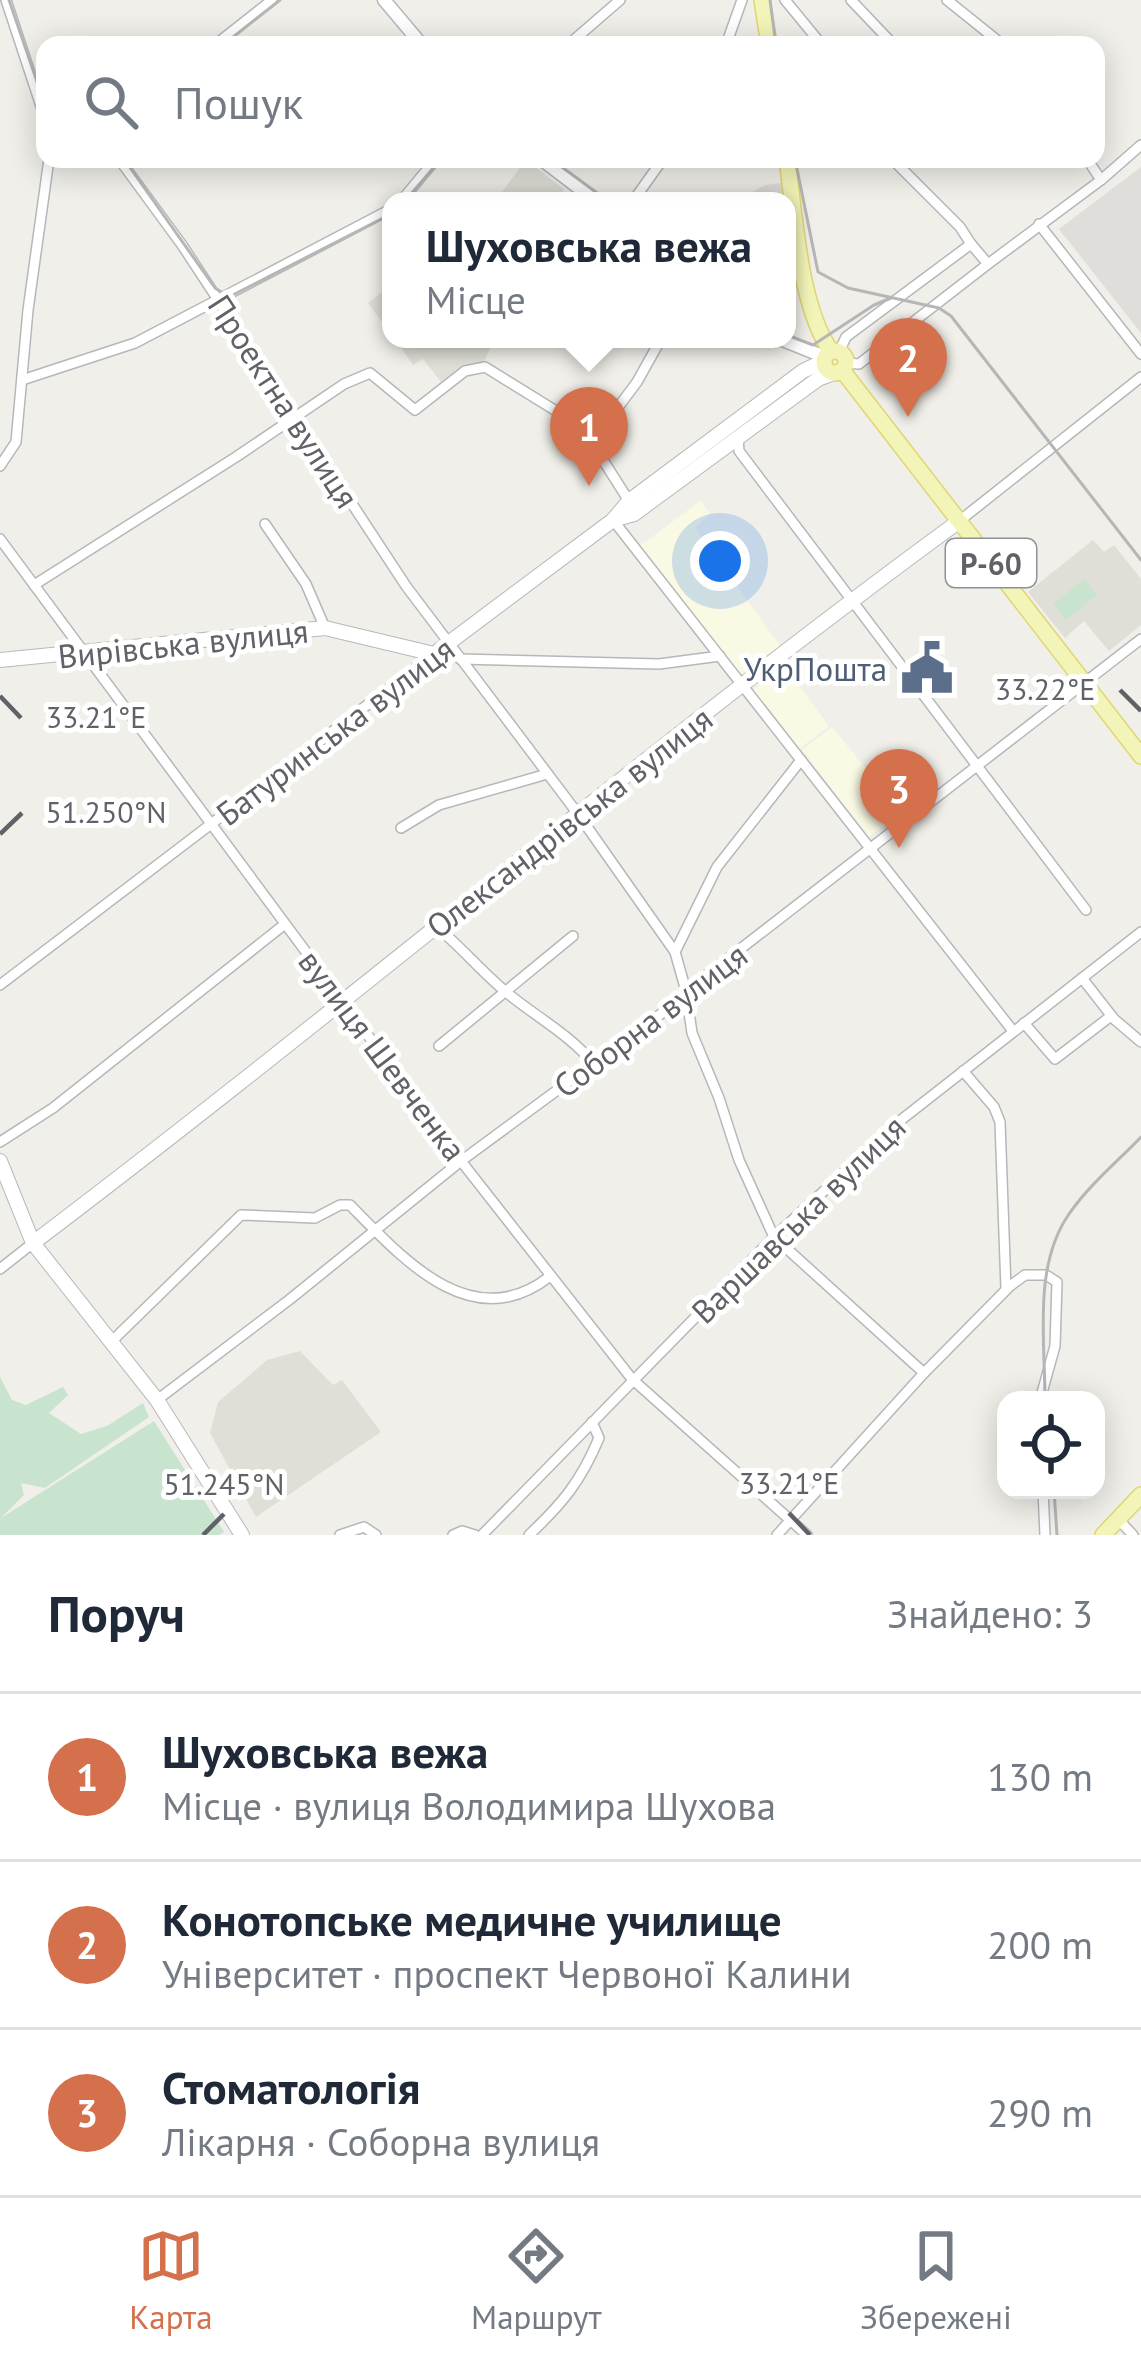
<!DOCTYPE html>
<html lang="uk">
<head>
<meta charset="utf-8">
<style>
	body { margin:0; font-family:"PT Sans",sans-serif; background:#f6f6f7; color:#1f2937 }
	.controls { position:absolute; right:36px; bottom:36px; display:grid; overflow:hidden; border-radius:24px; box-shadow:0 6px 30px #0003 }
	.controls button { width:108px; height:108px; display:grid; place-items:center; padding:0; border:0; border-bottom:3px solid #e0e1e3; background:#fff; color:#1f2937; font:60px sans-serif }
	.you { position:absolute; left:720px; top:561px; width:42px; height:42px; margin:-30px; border:9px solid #fff; border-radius:50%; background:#1a73e8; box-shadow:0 0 0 18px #1a73e833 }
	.badge { display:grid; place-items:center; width:78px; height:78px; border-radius:50%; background:#d4704b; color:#fff; font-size:39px; font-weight:700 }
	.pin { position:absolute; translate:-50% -99px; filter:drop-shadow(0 3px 6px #0008) }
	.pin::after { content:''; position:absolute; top:63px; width:42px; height:36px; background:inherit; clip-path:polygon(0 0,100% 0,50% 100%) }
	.popup { position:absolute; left:382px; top:192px; width:414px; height:156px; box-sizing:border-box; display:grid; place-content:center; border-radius:24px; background:#fff; filter:drop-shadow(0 3px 9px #0005); font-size:39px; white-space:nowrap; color:#747a83 }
	.popup b { font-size:45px; color:#1f2937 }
	.popup::after { content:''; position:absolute; left:50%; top:100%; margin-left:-24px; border:24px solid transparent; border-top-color:#fff }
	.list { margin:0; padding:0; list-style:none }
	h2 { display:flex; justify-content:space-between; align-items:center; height:156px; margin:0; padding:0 48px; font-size:51px }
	h2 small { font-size:39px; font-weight:400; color:#747a83 }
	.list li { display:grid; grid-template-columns:78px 1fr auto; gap:36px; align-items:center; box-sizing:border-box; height:168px; padding:0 48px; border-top:3px solid #e0e1e3 }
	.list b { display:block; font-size:45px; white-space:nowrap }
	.list p { margin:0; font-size:39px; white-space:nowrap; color:#747a83 }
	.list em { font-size:39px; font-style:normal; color:#747a83 }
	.icon { flex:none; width:66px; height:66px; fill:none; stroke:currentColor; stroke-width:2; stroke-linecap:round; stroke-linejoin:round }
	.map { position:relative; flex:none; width:1141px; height:1535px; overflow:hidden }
	.search { position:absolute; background:#fff; box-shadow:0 6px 30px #0003; left:36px; right:36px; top:36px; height:132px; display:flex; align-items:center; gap:30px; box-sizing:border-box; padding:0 42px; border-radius:24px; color:#747a83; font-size:45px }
	.sheet { height:660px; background:#fff }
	nav { display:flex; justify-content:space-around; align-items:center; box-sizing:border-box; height:168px; border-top:3px solid #e0e1e3; background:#fff; font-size:33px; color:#747a83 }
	nav a { display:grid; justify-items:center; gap:6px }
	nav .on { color:#d4704b }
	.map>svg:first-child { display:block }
	.commercial { fill:#faf9e3 }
	.industrial { fill:#dfdedb }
	.education { fill:#dfdfd7 }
	.green { fill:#c9e4ce }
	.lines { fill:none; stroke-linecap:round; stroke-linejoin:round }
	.minor-casing { stroke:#b5b7bb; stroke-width:12 }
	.tertiary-casing { stroke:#b5b7bb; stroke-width:15 }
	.secondary-casing { stroke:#b7b9be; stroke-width:16 }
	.primary-casing { stroke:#e0d671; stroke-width:18 }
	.minor { stroke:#fff; stroke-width:9 }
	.tertiary { stroke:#fff; stroke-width:12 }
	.secondary { stroke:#fff; stroke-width:14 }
	.primary { stroke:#f3f5b8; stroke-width:15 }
	.tram { stroke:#b6b6b7; stroke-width:3 }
	.ticks { fill:none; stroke:#606267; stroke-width:4.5 }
	.labels { text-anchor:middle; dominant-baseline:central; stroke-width:10; stroke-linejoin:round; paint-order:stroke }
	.shield { fill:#fff; stroke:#909195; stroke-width:3 }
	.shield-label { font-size:30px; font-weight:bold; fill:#606267 }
	.street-label { font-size:33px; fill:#606267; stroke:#fff }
	.service-label { font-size:33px; fill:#4e5e75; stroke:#fff; text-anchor:end }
	.ticks-label { font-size:30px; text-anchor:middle; fill:#606267; stroke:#fff; stroke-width:10; stroke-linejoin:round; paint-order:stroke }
</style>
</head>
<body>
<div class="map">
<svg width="1141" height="1535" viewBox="0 0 1141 1535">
	<rect width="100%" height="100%" fill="#f0efe9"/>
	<g class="commercial">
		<polygon points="700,501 710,513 695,528 780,646 743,678 640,546"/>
		<polygon points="784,666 829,726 799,749 753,690"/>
		<polygon points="832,727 902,812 869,837 802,750"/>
	</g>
	<g class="industrial">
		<polygon points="1141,167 1141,333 1059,229"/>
		<polygon points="781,183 785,201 736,201 765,185"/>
	</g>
	<g class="education">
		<polygon points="526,160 564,189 556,201 495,201"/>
		<polygon points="391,285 391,334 368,303"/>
		<polygon points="395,339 494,339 484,362 467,365 442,383 423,359 413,365"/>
		<polygon points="1093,540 1104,552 1114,545 1141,579 1141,625 1109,651 1084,621 1065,638 1028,592"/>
		<polygon points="300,1351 333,1385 342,1380 381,1432 256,1517 210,1433 218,1402 267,1360"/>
	</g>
	<g class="green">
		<polygon points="1084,579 1097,595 1066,620 1053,604"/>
		<polygon points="0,1377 12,1400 26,1405 63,1387 68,1395 49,1413 81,1434 107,1426 143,1403 149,1417 45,1488 21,1483 24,1495 1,1518 154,1421 224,1532 219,1535 0,1535"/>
	</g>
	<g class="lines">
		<g class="minor-casing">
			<g id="minor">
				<polyline points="6,0 45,118"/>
				<polyline points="785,0 822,45"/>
				<polyline points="851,0 889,40"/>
				<polyline points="947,0 1003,45"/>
				<polyline points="215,45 272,0"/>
				<polyline points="568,45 620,0"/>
				<polyline points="726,45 742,0"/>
				<polyline points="119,159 182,245 406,586 578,814 675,952 686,991 692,1033 719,1098 739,1160 774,1237 924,1373"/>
				<polyline points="892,159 960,227 971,244"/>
				<polyline points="1087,159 1101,180"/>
				<polyline points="401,201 436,159"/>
				<polyline points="633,201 663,159"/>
				<polyline points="1039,224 1141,354"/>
				<polyline points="839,352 846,337 971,244 988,264 1101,180 1141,145"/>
				<polyline points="846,363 859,364 988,264"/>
				<polyline points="22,380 135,343 391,209"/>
				<polyline points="738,438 739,451 1086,910"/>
				<polyline points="592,442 637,382 661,339"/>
				<polyline points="0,466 16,442 28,310 49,159"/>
				<polyline points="613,520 1013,1031"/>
				<polyline points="958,522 1141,377"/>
				<polyline points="265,524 306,584 325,628"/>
				<polyline points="0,539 461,1161 632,1379 807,1535"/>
				<polyline points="34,585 236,457 344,384 370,373 415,410 465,371 485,367 582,427 629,501"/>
				<polyline points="460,659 659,664 720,656"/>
				<polyline points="401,828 439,805 547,774"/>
				<path d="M437,927C461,947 482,972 506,992C536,1017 568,1033 594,1064"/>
				<polyline points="675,952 717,867 801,760"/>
				<polyline points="1082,978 1114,1019 1141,1042"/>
				<polyline points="0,985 434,654"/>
				<polyline points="1024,1023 1055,1059 1111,1016"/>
				<polyline points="439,1046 573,936"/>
				<polyline points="963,1071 994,1107 1000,1122 1006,1289"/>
				<polyline points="0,1142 53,1108 285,924"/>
				<polyline points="0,1269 33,1243"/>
				<path d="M111,1342L241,1215L315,1218L340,1205H350C402,1258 472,1337 549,1277"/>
				<polyline points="157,1400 289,1300 461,1161 677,1002 686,991 1141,639"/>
				<polyline points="1043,1490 1045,1535"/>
				<polyline points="1118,1519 1133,1535"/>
				<polyline points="340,1535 364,1527 376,1535"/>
				<polyline points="453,1535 462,1531 475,1535"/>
				<polyline points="482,1535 774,1237 901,1120 1141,932"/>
				<path d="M529,1535C563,1503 581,1481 599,1438L592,1422"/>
				<polyline points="777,1535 924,1373 1010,1286 1025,1275 1046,1275 1057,1282 1055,1346 1040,1400"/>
			</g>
		</g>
		<g class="tertiary-casing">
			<g id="tertiary">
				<polyline points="384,0 422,45"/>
				<polyline points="541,159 596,201"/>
				<polyline points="780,339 825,357"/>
			</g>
		</g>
		<g class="secondary-casing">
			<g id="secondary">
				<polyline points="613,520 634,514 818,379 834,373"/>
				<polyline points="0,660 325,628 434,654 613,520 629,501 803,371 824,361"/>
				<polyline points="0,1161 33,1243 157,1400 242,1535"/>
				<path d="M33,1243C345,1007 642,753 958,522"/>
			</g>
		</g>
		<g class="primary-casing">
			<g id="primary">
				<polyline points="762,0 769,45"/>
				<path d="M787,159C795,215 799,306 831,351"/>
				<circle cx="835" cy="362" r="11"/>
				<polyline points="842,370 1141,756"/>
				<polyline points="1103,1535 1141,1495"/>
			</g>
		</g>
		<use href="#minor" class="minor"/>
		<use href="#tertiary" class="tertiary"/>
		<use href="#secondary" class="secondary"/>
		<use href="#primary" class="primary"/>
		<g class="tram">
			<polyline points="9,0 45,105"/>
			<polyline points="770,0 776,45"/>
			<polyline points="223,45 280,0"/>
			<polyline points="124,159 215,288 229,297 391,214"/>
			<polyline points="551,159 608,201"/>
			<polyline points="795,159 818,272 848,288 939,308 951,316 1141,560"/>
			<polyline points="405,201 441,159"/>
			<polyline points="787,335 813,345 874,305 891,298"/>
			<path d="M1045,1400C1045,1339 1033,1266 1069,1214C1089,1185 1117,1162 1141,1137"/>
			<polyline points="1054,1490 1057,1535"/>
		</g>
	</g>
	<path class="ticks" d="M1120,690L1141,711M0,696L21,718M0,834L22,813M789,1513L810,1535M203,1535L224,1514"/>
	<defs>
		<g id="civic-bare" transform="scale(4.14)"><path d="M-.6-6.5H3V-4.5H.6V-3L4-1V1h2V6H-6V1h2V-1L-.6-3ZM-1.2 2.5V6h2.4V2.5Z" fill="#5c6f8a" stroke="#fff" stroke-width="2.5" paint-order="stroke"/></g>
	</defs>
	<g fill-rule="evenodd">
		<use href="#civic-bare" x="927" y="668"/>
	</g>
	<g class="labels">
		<rect class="shield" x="946" y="539" width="90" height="48" rx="9"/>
		<g class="shield-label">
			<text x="991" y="563">Р-60</text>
		</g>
		<g class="street-label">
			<text transform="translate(284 401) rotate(57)">Проектна вулиця</text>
			<text transform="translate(183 643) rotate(-6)">Вирівська вулиця</text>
			<text transform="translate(335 731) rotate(-37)">Батуринська вулиця</text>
			<text transform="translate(569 822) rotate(-38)">Олександрівська вулиця</text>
			<text transform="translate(650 1020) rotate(-37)">Соборна вулиця</text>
			<text transform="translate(383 1055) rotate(53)">вулиця Шевченка</text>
			<text transform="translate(798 1219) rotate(-44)">Варшавська вулиця</text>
		</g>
		<g class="service-label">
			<text x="887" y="668">УкрПошта</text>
		</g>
	</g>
	<g class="ticks-label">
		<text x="1045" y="700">33.22°E</text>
		<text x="96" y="728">33.21°E</text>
		<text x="106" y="823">51.250°N</text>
		<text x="789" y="1494">33.21°E</text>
		<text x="224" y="1495">51.245°N</text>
	</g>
</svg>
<div class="controls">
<button><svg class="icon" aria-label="locate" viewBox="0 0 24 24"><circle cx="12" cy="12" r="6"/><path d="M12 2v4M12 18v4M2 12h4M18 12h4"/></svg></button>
</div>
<div class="you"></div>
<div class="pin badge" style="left:589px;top:486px">1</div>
<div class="popup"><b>Шуховська вежа</b>Місце</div>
<div class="pin badge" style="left:908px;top:417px">2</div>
<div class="pin badge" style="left:899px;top:848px">3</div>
<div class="search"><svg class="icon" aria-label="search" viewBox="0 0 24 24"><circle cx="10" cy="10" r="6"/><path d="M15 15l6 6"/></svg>Пошук</div>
</div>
<section class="sheet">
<h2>Поруч<small>Знайдено: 3</small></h2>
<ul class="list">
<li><span class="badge">1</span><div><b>Шуховська вежа</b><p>Місце · вулиця Володимира Шухова</p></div><em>130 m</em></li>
<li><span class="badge">2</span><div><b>Конотопське медичне училище</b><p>Університет · проспект Червоної Калини</p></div><em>200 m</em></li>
<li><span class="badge">3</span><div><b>Стоматологія</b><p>Лікарня · Соборна вулиця</p></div><em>290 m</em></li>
</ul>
</section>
<nav>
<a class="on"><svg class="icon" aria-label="map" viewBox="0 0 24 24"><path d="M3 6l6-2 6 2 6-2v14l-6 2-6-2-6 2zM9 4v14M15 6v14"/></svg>Карта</a>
<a><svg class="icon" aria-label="directions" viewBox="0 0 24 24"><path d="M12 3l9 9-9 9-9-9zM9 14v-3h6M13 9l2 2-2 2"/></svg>Маршрут</a>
<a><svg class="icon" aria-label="saved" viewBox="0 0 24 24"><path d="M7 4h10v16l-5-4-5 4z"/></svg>Збережені</a>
</nav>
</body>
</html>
